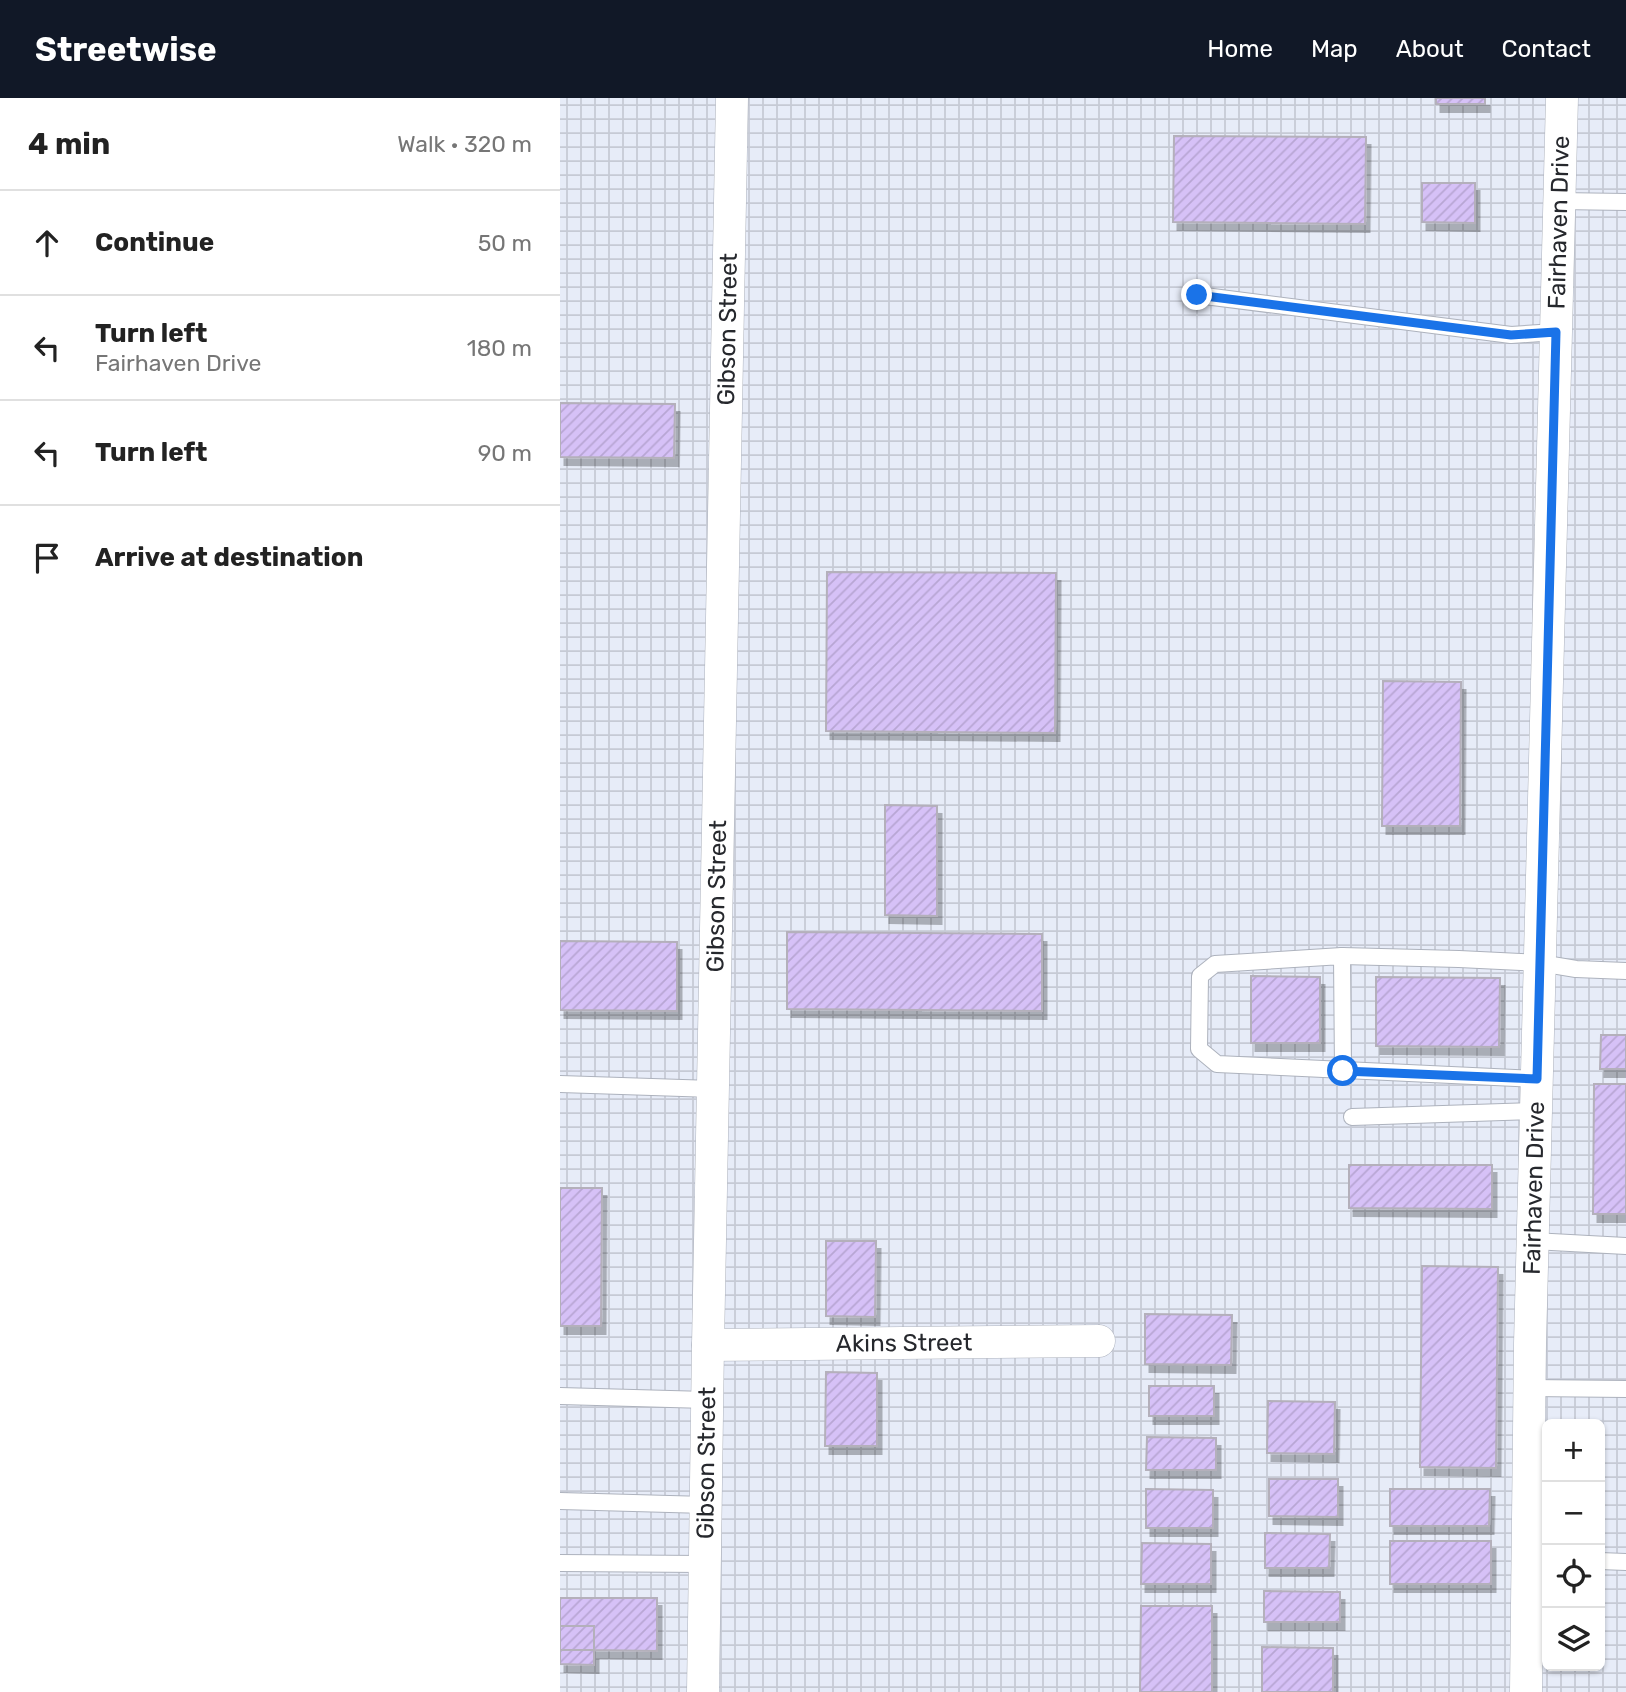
<!DOCTYPE html>
<html lang="en">
<head>
<meta charset="utf-8">
<style>
	body { margin:0; font-family:Rubik,sans-serif; background:#f2f2f2; color:#222 }
	.controls { position:absolute; right:21px; bottom:21px; display:grid; overflow:hidden; border-radius:10px; box-shadow:0 2px 5px #0004 }
	.controls button { width:63px; height:63px; display:grid; place-items:center; padding:0; border:0; border-bottom:2px solid #e0e0e0; background:#fff; color:#222; font:35px sans-serif }
	.stop { position:absolute; width:21px; height:21px; margin:-16px; border:5px solid #1a73e8; border-radius:50%; background:#fff }
	.stop.end { background:#1a73e8; border-color:#fff; box-shadow:0 2px 7px #0008 }
	.list { margin:0; padding:0; list-style:none }
	h2 { display:flex; justify-content:space-between; align-items:center; height:91px; margin:0; padding:0 28px; font-size:30px }
	h2 small { font-size:23px; font-weight:400; color:#767676 }
	.list li { display:grid; grid-template-columns:46px 1fr auto; gap:21px; align-items:center; box-sizing:border-box; height:105px; padding:0 28px; border-top:2px solid #e0e0e0 }
	.list b { display:block; font-size:26px; white-space:nowrap }
	.list p { margin:0; font-size:23px; white-space:nowrap; color:#767676 }
	.list em { font-size:23px; font-style:normal; color:#767676 }
	.icon { flex:none; width:38px; height:38px; fill:none; stroke:currentColor; stroke-width:2; stroke-linecap:round; stroke-linejoin:round }
	.map { position:relative; flex:none; width:1066px; height:1594px; overflow:hidden }
	header { display:flex; align-items:center; gap:42px; box-sizing:border-box; height:98px; padding:0 35px; background:#111827; color:#fff }
	header strong { font-size:33px }
	nav { display:flex; gap:38px; margin-inline-start:auto; font-size:24px }
	main { display:flex }
	aside { flex:1; background:#fff }
	.map>svg:first-child { display:block }
	.industrial { fill:url(#industrial-grid); fill-rule:evenodd }
	.building { fill:url(#building-hatch); stroke:#b4b0bb; stroke-width:2; filter:url(#shadow) }
	.lines { fill:none; stroke-linecap:round; stroke-linejoin:round }
	.lane-casing { stroke:#adb2bd; stroke-width:18 }
	.street-casing { stroke:#adb2bd; stroke-width:33 }
	.lane { stroke:#fff; stroke-width:16 }
	.street { stroke:#fff; stroke-width:32 }
	.route { stroke:#1a73e8; stroke-width:9 }
	.labels { text-anchor:middle; dominant-baseline:central; stroke-width:5; stroke-linejoin:round; paint-order:stroke }
	.street-label { font-size:24px; fill:#26282d; stroke:#f7f9fe }
</style>
</head>
<body>
<header>
<strong>Streetwise</strong>
<nav><a>Home</a><a>Map</a><a>About</a><a>Contact</a></nav>
</header>
<main>
<aside>
<h2>4 min<small>Walk · 320 m</small></h2>
<ul class="list">
<li><svg class="icon" aria-label="ahead" viewBox="0 0 24 24"><path d="M12 20V5M6 11l6-6 6 6"/></svg><div><b>Continue</b></div><em>50 m</em></li>
<li><svg class="icon" aria-label="left" viewBox="0 0 24 24"><path d="M17 20v-9H6M10 6l-5 5 5 5"/></svg><div><b>Turn left</b><p>Fairhaven Drive</p></div><em>180 m</em></li>
<li><svg class="icon" aria-label="left" viewBox="0 0 24 24"><path d="M17 20v-9H6M10 6l-5 5 5 5"/></svg><div><b>Turn left</b></div><em>90 m</em></li>
<li><svg class="icon" aria-label="arrive" viewBox="0 0 24 24"><path d="M6 21V4h12l-3 4 3 4H6"/></svg><div><b>Arrive at destination</b></div></li>
</ul>
</aside>
<div class="map">
<svg width="1066" height="1594" viewBox="0 0 1066 1594">
	<defs>
		<pattern id="industrial-grid" width="8" height="8" patternUnits="userSpaceOnUse" patternTransform="scale(1.75)"><rect width="8" height="8" fill="#e7ecf8"/><path d="M0 4h8M4 0v8" fill="none" stroke="#c6cad5"/></pattern>
		<pattern id="building-hatch" width="6" height="6" patternUnits="userSpaceOnUse" patternTransform="scale(1.75)"><rect width="6" height="6" fill="#d6c1f7"/><path d="M-1 1l2-2M0 6l6-6M5 7l2-2" fill="none" stroke="#b8a6d4"/></pattern>
		<filter id="shadow"><feDropShadow dx="4.5" dy="8" stdDeviation="0" flood-color="#0004"/></filter>
	</defs>
	<rect width="100%" height="100%" fill="#f7f9fe"/>
	<path class="industrial" d="M0,0H1066V1594H0ZM987,1326H1040V1568H987Z"/>
	<g class="building">
		<rect x="876" y="0" width="49" height="6"/>
		<polygon points="614,38 806,39 805,126 613,124"/>
		<polygon points="862,85 915,85 915,125 862,124"/>
		<polygon points="0,305 115,306 114,360 0,359"/>
		<polygon points="267,474 496,475 495,635 266,633"/>
		<polygon points="823,583 901,584 900,728 822,728"/>
		<polygon points="325,707 377,708 377,818 325,817"/>
		<polygon points="227,834 482,836 482,913 227,911"/>
		<polygon points="0,843 117,844 117,913 0,912"/>
		<polygon points="691,878 760,879 760,945 691,945"/>
		<polygon points="816,879 940,880 939,949 816,948"/>
		<polygon points="1041,937 1066,937 1066,971 1040,971"/>
		<polygon points="1034,986 1066,986 1066,1116 1033,1116"/>
		<polygon points="789,1067 932,1067 932,1111 789,1110"/>
		<polygon points="0,1090 42,1090 41,1228 0,1228"/>
		<polygon points="266,1143 316,1143 315,1219 266,1218"/>
		<polygon points="862,1168 938,1169 936,1370 860,1369"/>
		<polygon points="585,1216 672,1217 671,1267 585,1266"/>
		<polygon points="266,1274 317,1275 317,1348 265,1348"/>
		<rect x="589" y="1288" width="65" height="30"/>
		<polygon points="708,1303 775,1304 774,1356 707,1355"/>
		<polygon points="587,1339 656,1340 656,1372 586,1372"/>
		<polygon points="709,1381 778,1381 778,1419 709,1418"/>
		<polygon points="586,1391 653,1392 653,1430 586,1430"/>
		<polygon points="830,1391 930,1391 929,1428 830,1428"/>
		<polygon points="705,1435 770,1436 769,1470 705,1470"/>
		<rect x="830" y="1443" width="101" height="43"/>
		<polygon points="582,1445 651,1446 651,1486 581,1486"/>
		<polygon points="704,1493 780,1494 780,1524 704,1524"/>
		<polygon points="0,1500 97,1500 97,1553 34,1552 34,1528 0,1528"/>
		<polygon points="581,1508 652,1508 652,1594 580,1594"/>
		<rect x="0" y="1528" width="34" height="24"/>
		<polygon points="702,1549 773,1550 773,1594 702,1594"/>
		<polygon points="0,1552 34,1552 34,1567 0,1566"/>
	</g>
	<g class="lines">
		<g class="lane-casing">
			<g id="lane">
				<polyline points="999,103 1066,104"/>
				<polyline points="637,197 951,237 995,234"/>
				<polyline points="782,858 899,861 980,865 1016,871 1066,873"/>
				<polyline points="783,973 782,858 655,866 640,878 639,951 657,966 977,981"/>
				<polyline points="0,986 153,991"/>
				<polyline points="792,1019 976,1013"/>
				<polyline points="973,1143 1066,1148"/>
				<polyline points="970,1290 1066,1291"/>
				<polyline points="0,1298 147,1302"/>
				<polyline points="0,1403 146,1407"/>
				<polyline points="1040,1463 1066,1464"/>
				<polyline points="0,1465 144,1466"/>
			</g>
		</g>
		<g class="street-casing">
			<g id="street">
				<path id="s1" d="M148,1247L539,1243"/>
				<path id="s2" d="M143,1594L148,1247L172,0"/>
				<path id="s3" d="M966,1594L970,1246L1002,0"/>
			</g>
		</g>
		<use href="#lane" class="lane"/>
		<use href="#street" class="street"/>
	</g>
	<g class="lines">
		<polyline class="route" points="637,197 951,237 996,234 977,981 783,973"/>
	</g>
	<g class="labels">
		<g class="street-label">
			<text stroke="none"><textPath href="#s3" startOffset="1470">Fairhaven Drive</textPath></text>
			<text stroke="none"><textPath href="#s2" startOffset="1363">Gibson Street</textPath></text>
			<text stroke="none"><textPath href="#s2" startOffset="796">Gibson Street</textPath></text>
			<text stroke="none"><textPath href="#s3" startOffset="504">Fairhaven Drive</textPath></text>
			<text stroke="none"><textPath href="#s1" startOffset="196">Akins Street</textPath></text>
			<text stroke="none"><textPath href="#s2" startOffset="229">Gibson Street</textPath></text>
		</g>
	</g>
</svg>
<div class="controls">
<button>+</button>
<button>−</button>
<button><svg class="icon" aria-label="locate" viewBox="0 0 24 24"><circle cx="12" cy="12" r="6"/><path d="M12 2v4M12 18v4M2 12h4M18 12h4"/></svg></button>
<button><svg class="icon" aria-label="layers" viewBox="0 0 24 24"><path d="M12 4l9 5-9 5-9-5zM3 14l9 5 9-5"/></svg></button>
</div>
<div class="stop" style="left:783px;top:973px"></div>
<div class="stop end" style="left:637px;top:197px"></div>
</div>
</main>
</body>
</html>
